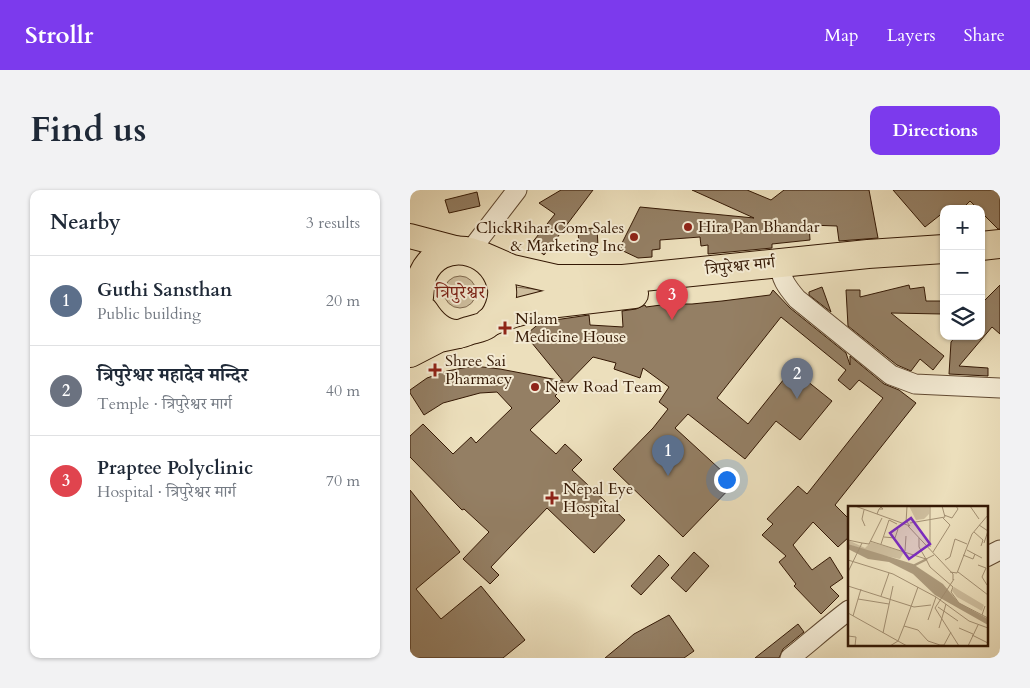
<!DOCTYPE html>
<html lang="en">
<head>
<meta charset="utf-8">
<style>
	body { margin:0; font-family:Cardo,"Noto Serif Devanagari",serif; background:#f2f2f3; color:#1f2937 }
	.controls { position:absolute; right:15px; top:15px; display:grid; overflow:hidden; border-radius:10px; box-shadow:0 1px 4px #0004 }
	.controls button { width:45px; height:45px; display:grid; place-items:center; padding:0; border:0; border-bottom:1px solid #e0e1e3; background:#fff; color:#1f2937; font:25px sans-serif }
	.you { position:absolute; left:316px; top:289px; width:18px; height:18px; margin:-12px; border:4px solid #fff; border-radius:50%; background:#1a73e8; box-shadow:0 0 0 8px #1a73e833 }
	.badge { display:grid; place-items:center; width:32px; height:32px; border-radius:50%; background:#7c3aed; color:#fff; font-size:16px; font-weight:700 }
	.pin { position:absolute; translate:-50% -41px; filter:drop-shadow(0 1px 2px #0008) }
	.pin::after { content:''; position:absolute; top:26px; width:18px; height:15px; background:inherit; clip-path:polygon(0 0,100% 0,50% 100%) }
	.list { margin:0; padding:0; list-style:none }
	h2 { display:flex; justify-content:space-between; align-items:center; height:65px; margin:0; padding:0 20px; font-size:21px }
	h2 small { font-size:16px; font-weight:400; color:#747a83 }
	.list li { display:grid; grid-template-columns:32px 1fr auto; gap:15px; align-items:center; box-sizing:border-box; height:90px; padding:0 20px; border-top:1px solid #e0e1e3 }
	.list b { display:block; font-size:19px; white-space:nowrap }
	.list p { margin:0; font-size:16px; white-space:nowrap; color:#747a83 }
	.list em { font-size:16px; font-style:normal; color:#747a83 }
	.icon { flex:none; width:28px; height:28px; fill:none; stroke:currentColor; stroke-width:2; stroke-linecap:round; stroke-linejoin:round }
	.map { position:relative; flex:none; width:590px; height:468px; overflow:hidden; border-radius:10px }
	header { display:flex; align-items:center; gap:30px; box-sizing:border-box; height:70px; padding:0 25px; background:#7c3aed; color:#fff }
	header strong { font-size:24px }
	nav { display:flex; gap:28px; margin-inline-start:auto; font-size:18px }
	.intro { display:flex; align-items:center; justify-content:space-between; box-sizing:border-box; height:120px; padding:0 30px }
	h1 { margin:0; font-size:35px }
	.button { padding:12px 22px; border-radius:10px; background:#7c3aed; color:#fff; font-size:18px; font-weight:700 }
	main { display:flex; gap:30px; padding:0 30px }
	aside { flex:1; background:#fff; border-radius:10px; box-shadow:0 1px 4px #0004 }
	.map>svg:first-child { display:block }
	.green { fill:#cdbd9d; stroke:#806a50 }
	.building { fill:#947f64; stroke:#341804 }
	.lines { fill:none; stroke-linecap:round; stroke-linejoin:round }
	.minor-casing { stroke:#624a32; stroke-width:21 }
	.major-casing { stroke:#341804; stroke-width:26 }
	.highway-casing { stroke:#341804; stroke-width:30 }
	.minor { stroke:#f3ead3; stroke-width:19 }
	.major { stroke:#ecdfbc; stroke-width:24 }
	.highway { stroke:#ecdfbc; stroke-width:28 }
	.poi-dot { fill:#8f2418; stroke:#f3ead3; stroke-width:2 }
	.labels { text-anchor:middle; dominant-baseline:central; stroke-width:4; stroke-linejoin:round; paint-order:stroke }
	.poi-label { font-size:16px; fill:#341804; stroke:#f3ead3; text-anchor:start }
	.street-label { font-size:16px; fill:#341804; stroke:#f3ead3 }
	.neighbourhood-label { font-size:18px; fill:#7a1f14; stroke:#f3ead3 }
	.inset-river { fill:none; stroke:#ad9b7d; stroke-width:2.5 }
	.inset-road { fill:none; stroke:#a28f72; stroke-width:1 }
	.view { fill:#7b2cbf; fill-opacity:0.15; stroke:#7b2cbf; stroke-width:2.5 }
	.inset-edge { fill:none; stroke:#341804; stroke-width:2.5 }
</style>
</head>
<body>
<header>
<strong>Strollr</strong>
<nav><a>Map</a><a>Layers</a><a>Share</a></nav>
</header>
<div class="intro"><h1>Find us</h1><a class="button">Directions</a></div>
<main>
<aside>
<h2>Nearby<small>3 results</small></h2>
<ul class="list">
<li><span class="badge" style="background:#5c6f8a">1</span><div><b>Guthi Sansthan</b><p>Public building</p></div><em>20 m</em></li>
<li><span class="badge" style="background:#6b7280">2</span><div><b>त्रिपुरेश्वर महादेव मन्दिर</b><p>Temple · त्रिपुरेश्वर मार्ग</p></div><em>40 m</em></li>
<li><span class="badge" style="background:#e0444e">3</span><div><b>Praptee Polyclinic</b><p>Hospital · त्रिपुरेश्वर मार्ग</p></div><em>70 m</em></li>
</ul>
</aside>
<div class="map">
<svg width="590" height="468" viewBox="0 0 590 468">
	<rect width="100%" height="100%" fill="#ecdfbc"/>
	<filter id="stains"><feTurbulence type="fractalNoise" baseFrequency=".004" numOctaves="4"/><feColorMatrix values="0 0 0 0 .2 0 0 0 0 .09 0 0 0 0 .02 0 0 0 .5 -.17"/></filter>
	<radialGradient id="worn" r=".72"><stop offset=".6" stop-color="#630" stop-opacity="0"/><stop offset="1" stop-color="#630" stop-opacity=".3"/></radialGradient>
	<g class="green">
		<circle cx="50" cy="102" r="16"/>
		<polygon points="106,97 140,101 105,109 105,99"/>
	</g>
	<g class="building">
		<polygon points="151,0 183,0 134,65 121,54 145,24 129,13"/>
		<polygon points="282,0 337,0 361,10 374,0 459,0 468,48 429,51 427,36 399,35 400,50 362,54 362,58 298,64 298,55 291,56 290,47 250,50 250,59 242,60 242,67 228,68 209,59 230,17 344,28"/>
		<polygon points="483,0 590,0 590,39 588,39 571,22 571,19 568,19 560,11 552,19 534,19 534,22 515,37"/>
		<polygon points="67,2 70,16 39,23 35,10"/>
		<polygon points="187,38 188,56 169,57 168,39"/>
		<polygon points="499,95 500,99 514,97 516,111 532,111 532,124 481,123 534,166 523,180 510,169 501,181 487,175 438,136 436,100 450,100 450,107"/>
		<polygon points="590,95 590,144 582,137 549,176 578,178 578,186 539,184 541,152 546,146 571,146 571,114"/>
		<polygon points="412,97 421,122 399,105 399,102"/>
		<polygon points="363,100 380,118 436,163 440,175 440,166 474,194 489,200 506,213 425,315 439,329 439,347 428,357 403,332 383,355 402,380 420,367 433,388 420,397 429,406 411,424 384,396 386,394 369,372 376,366 352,345 363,334 357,329 388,296 397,304 473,208 449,190 440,200 428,190 436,180 371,127 307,208 338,234 382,179 422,211 390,250 366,231 335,269 278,224 265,238 325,293 273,347 203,279 243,238 258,219 249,212 259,197 233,178 230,188 204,179 206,173 183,167 145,206 150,211 120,240 146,264 155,254 172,270 162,280 215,330 184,363 137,318 81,377 89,385 80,394 53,369 79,342 54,319 52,320 0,267 0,246 13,234 43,264 61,247 66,253 102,218 87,202 70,203 33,213 14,225 0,203 0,200 17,188 37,181 64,176 90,179 153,191 117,147 119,142 131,132 179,125 180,135 213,137 212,121 226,119 235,115 236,117 266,113 266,114 282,114 312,111 360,105"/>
		<polygon points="0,300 50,362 6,399 31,429 71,396 115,450 93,468 0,468"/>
		<polygon points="284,362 299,376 276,402 261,388"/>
		<polygon points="249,365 259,375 231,405 221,396"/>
		<polygon points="259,425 284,461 274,468 195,468 224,444"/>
		<polygon points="388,434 394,442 373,459 369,468 345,468"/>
	</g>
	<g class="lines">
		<g class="minor-casing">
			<g id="minor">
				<polyline points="60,61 107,0"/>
				<path d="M369,72C371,89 376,96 387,109L481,185L505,194L590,198"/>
				<polyline points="576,367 590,360"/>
				<path d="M380,468C400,452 419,435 439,420"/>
			</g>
		</g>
		<g class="major-casing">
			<polyline id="major" points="0,46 53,60"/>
		</g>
		<g class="highway-casing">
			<g id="highway">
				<polyline points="571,56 590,54"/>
				<polyline points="70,65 102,79 146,89 213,89 458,64 534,59"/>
				<polyline points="79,132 104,123 139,114 224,104"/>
				<path d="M0,143L14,121C21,132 32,144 47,144C51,144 55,142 58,141C64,139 72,138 76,135C88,127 95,107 91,94C81,56 30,47 13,84C10,92 10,99 9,107"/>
				<polyline points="0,163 29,148 48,144"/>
			</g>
		</g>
		<use href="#minor" class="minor"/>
		<use href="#major" class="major"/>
		<use href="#highway" class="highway"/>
	</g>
	<g class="poi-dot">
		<circle cx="278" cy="37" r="5"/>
		<circle cx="224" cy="47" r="5"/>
		<path d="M92.5 130.5h5v5h5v5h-5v5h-5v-5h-5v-5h5z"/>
		<path d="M22.5 172.5h5v5h5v5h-5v5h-5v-5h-5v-5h5z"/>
		<circle cx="125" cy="197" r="5"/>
		<path d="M139.5 300.5h5v5h5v5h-5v5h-5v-5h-5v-5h5z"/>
	</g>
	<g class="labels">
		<g class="poi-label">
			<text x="288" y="37">Hira Pan Bhandar</text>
			<text x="214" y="38" text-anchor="end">ClickRihar.Com Sales<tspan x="214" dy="18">&amp; Marketing Inc</tspan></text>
			<text x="105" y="129">Nilam<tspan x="105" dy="18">Medicine House</tspan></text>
			<text x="35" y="171">Shree Sai<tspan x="35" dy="18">Pharmacy</tspan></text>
			<text x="135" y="197">New Road Team</text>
			<text x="153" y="299">Nepal Eye<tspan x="153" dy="18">Hospital</tspan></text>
		</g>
		<g class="street-label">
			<text transform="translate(330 76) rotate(-6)">त्रिपुरेश्वर मार्ग</text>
		</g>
		<g class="neighbourhood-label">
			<text x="50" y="102">त्रिपुरेश्वर</text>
		</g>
	</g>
	<g transform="translate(438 316)">
		<rect width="140" height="140" fill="#ecdfbc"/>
		<path d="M61,0H81V8L76,13L68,14ZM0,34L17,42L23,36L56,46L52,53L24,47L0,38ZM106,81L136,99L134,105L109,91L104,85Z" fill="#cdbd9d"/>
		<path d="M0,38L65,58L95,78L111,97L140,113V119L87,89L65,68L41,56L20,53L0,43Z" fill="#ad9b7d"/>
		<path class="inset-river" d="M63,61L79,53"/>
		<path class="inset-road" d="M7,0L62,20L59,16M122,0L131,13M16,4L14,13L17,20M29,8L31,3H35L33,1L31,3M96,9L104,12L110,3L108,0M58,17L59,0M62,17L97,11L94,0M131,19L140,25L136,37M60,20L105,68V74M126,26L135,34L133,40M36,31L47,32L50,23M71,32V41L78,53L86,49M0,34L14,37L0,66M22,35L78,53L82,61L105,81L103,86L111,97L134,109M14,37L21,38L34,12M33,38L41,14L49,18M82,41V0M119,44L134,52M57,45L58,30M85,46L102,19L95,12M115,49L125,53L127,48M0,54L45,68L88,91L80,114M97,54L102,51L107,33L119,38M130,59L138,62L134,71L139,79M102,66L109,67L124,28L140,9M110,66L140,89M106,73L87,102L111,140M0,80L66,101L83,99M33,90L41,67M88,91L121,115L140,122M10,93L41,98M137,100L134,109L140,112M90,101L110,115M0,107L50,135L56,120L70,124L80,135L92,139H96L103,126M5,110L13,83M56,120L70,81M91,122L98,98M111,122L125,128M35,127L45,80M124,129L140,137M0,130L8,131L7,140M42,140L50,135L59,140M120,140L130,119"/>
		<path class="view" d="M63,12L82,38L61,53L42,27Z"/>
		<rect width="140" height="140" class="inset-edge"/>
	</g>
	<rect width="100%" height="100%" filter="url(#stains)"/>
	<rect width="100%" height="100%" fill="url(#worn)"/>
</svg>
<div class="controls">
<button>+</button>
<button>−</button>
<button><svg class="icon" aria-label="layers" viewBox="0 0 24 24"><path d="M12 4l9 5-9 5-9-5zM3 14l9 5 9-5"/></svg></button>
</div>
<div class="you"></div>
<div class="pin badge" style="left:258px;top:286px;background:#5c6f8a">1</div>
<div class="pin badge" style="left:387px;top:209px;background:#6b7280">2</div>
<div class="pin badge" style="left:262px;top:130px;background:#e0444e">3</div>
</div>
</main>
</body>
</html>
